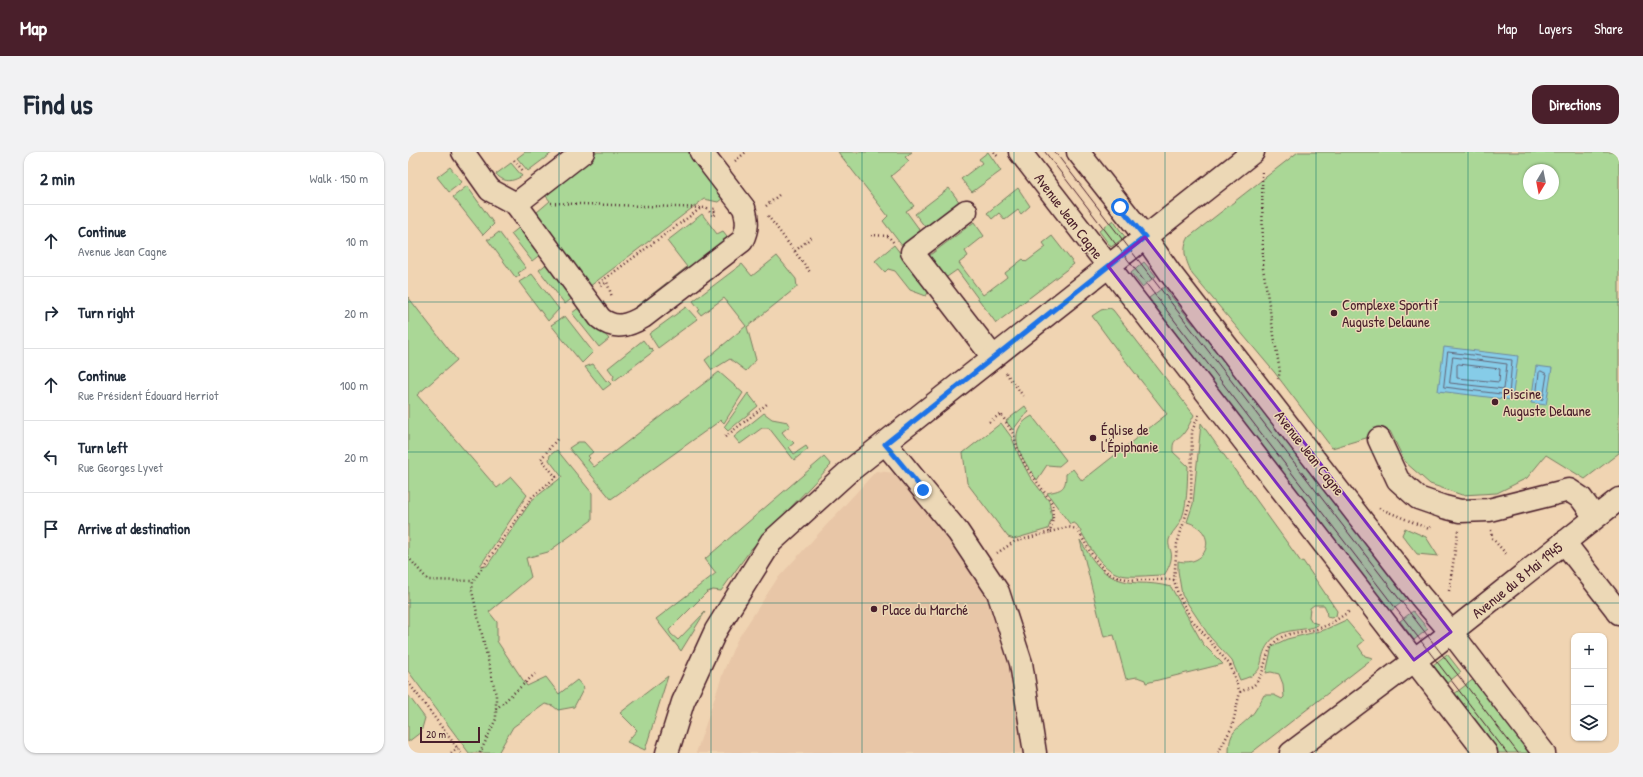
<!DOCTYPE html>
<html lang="en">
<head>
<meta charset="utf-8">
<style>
	body { margin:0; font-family:"Patrick Hand",sans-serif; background:#f2f2f3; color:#1f2937 }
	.controls { position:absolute; right:12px; bottom:12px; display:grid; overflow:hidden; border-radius:8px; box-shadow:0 1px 3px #0004 }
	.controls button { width:36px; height:36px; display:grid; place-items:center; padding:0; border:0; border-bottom:1px solid #e0e1e3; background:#fff; color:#1f2937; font:20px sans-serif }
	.compass { position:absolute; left:1115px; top:12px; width:36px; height:36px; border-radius:50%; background:#fff; box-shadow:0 1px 3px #0004; rotate:190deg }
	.scale { position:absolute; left:12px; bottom:10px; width:60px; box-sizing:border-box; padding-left:4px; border:2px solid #4a1f2b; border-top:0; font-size:11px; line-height:14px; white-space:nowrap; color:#4a1f2b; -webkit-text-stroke:3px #ecd8b6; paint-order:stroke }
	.stop { position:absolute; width:12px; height:12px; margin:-9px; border:3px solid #1a73e8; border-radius:50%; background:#fff }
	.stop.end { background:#1a73e8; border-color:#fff; box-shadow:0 1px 4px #0008 }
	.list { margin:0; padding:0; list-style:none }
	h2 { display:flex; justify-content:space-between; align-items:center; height:52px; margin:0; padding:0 16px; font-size:17px }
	h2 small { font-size:13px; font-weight:400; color:#747a83 }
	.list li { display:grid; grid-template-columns:26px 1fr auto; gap:12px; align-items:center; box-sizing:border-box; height:72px; padding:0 16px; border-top:1px solid #e0e1e3 }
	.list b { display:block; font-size:15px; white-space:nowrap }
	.list p { margin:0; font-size:13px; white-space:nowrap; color:#747a83 }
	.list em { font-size:13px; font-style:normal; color:#747a83 }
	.icon { flex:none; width:22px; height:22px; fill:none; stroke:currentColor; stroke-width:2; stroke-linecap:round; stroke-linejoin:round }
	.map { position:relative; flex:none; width:1211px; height:601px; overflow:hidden; border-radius:12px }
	header { display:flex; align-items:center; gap:24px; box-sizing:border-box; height:56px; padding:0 20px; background:#4a1f2b; color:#fff }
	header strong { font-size:19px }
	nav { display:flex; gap:22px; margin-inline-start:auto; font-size:14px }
	.intro { display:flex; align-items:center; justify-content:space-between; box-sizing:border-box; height:96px; padding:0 24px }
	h1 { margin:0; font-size:28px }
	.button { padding:10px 18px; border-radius:12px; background:#4a1f2b; color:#fff; font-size:14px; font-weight:700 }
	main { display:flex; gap:24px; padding:0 24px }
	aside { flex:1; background:#fff; border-radius:12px; box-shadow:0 1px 3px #0004 }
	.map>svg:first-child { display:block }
	.built { fill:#e8c6a7 }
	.green { fill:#aad796; stroke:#7a7b60; fill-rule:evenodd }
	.water { fill:#86cce8; stroke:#6e879c }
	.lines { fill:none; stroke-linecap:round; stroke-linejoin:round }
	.shore { stroke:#626477; stroke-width:1 }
	.minor-casing { stroke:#4a1f2b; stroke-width:25 }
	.path { stroke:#4a1f2b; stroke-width:2.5; stroke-dasharray:1 3; stroke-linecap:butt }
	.minor { stroke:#ecd8b6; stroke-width:22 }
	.tram { stroke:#4a1f2b; stroke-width:1 }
	.route { stroke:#1a73e8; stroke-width:5 }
	.marked { fill:#7b2cbf; fill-opacity:0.2; stroke:#7b2cbf; stroke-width:3; stroke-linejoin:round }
	.grid { fill:none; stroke:#0f766e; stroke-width:1; stroke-opacity:0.55 }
	.poi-dot { fill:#4a1f2b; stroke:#ecd8b6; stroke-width:1.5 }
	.labels { text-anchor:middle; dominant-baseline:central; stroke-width:3; stroke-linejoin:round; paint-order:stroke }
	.street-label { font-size:15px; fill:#4a1f2b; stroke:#ecd8b6 }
	.poi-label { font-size:15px; fill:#4a1f2b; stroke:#ecd8b6; text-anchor:start }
</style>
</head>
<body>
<header>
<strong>Map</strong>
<nav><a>Map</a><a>Layers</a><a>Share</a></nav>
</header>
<div class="intro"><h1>Find us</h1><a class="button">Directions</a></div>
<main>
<aside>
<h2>2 min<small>Walk · 150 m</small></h2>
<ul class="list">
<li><svg class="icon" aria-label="ahead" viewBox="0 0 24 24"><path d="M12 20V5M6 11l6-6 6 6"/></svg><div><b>Continue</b><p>Avenue Jean Cagne</p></div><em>10 m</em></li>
<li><svg class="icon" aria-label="right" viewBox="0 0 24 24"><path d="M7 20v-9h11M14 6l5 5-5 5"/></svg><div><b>Turn right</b></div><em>20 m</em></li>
<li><svg class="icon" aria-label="ahead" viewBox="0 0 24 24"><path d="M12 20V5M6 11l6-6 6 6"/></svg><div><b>Continue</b><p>Rue Président Édouard Herriot</p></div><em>100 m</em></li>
<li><svg class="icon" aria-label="left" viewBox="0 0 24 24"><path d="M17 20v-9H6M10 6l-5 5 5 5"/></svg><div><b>Turn left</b><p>Rue Georges Lyvet</p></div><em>20 m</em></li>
<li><svg class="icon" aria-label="arrive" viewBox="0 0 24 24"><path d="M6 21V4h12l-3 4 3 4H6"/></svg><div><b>Arrive at destination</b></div></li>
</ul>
</aside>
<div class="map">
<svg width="1211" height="601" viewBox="0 0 1211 601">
	<rect width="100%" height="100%" fill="#f0d4b2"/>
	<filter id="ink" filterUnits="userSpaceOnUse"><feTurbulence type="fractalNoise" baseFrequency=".025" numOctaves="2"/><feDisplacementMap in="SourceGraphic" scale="8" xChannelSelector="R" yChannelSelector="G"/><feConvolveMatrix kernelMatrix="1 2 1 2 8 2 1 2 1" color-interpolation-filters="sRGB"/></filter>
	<g filter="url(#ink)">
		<polygon class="built" points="468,319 489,321 571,427 606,513 620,601 288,601 316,518 329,488 369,427"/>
		<g class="green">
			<polygon points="117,0 145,0 120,19 109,6"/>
			<polygon points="184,0 287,0 315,46 310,50 296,47 177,138 122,66 142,49 134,39"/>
			<polygon points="430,0 504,0 497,5 501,9 483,24 506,54 498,59 514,81 498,99 475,69 480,64"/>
			<polygon points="580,0 593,19 564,40 553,27 574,11 571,7"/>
			<path d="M890,0H1211V301L1177,327L1138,303L1119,326L1089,341L1054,343L1022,332L997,310L982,279L924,296L867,221L784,122C778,108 773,98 781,85ZM1121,18H1145V42H1121Z"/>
			<path d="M103,11L114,24C104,30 96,31 88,22Z"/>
			<polygon points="42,15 54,30 41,40 29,25"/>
			<polygon points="59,34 86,72 75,83 45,45"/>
			<polygon points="541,36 555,55 521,80 507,62"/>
			<polygon points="610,36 622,54 613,62 610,58 597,68 591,61 584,67 579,61"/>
			<polygon points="294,62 309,82 315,79 323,89 230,163 225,157 279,115 259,89"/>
			<polygon points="705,68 717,85 703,95 691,79"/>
			<polygon points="566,70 576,84 557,99 560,104 551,111 575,143 599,125 597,121 615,107 618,110 638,95 635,91 644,84 666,112 588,171 549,118 536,127 518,106"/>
			<polygon points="113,74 134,101 124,109 103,82"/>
			<polygon points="91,80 118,116 110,121 112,123 108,126 79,87 82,87"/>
			<polygon points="486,93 521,139 518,144 502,138 487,119 480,117 477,120 467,109"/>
			<polygon points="369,104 388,127 389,135 339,175 348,208 338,219 322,207 304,218 297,208 338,174 316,146 293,163 290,159 292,158 285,149 334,112 344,124"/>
			<polygon points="141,110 167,144 157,152 131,118"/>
			<polygon points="736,110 748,124 734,135 723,121"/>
			<polygon points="124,122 151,157 140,169 111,130"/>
			<polygon points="756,135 786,173 792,169 1003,443 978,463 768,191 772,187 741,146"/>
			<polygon points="0,145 49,208 9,243 89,336 103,325 119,343 72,414 79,414 124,348 154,325 141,308 142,303 149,298 184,341 184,368 140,400 118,406 123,425 81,460 89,470 89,489 119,534 138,525 151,542 169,528 176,536 166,555 150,558 145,554 137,552 105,575 90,601 61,601 0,519"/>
			<polygon points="173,154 201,187 191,195 164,161"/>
			<polygon points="278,155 289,167 250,196 241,182"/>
			<path d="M702,156L705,158L786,263C783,269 780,276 776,281C770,290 764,285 765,300L780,314C779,331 780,357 771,372C767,378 763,381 761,388C760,394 762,395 763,400C765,407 760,418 756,423C744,423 731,425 719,424C693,422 681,392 669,373L666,371L662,372L639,341C653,338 658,338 658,322L665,317L674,329L759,262L709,198L684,164L693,158Z"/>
			<polygon points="157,164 185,200 174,211 143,173"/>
			<polygon points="235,188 242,197 243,196 246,199 206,229 205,226 206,224 200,216"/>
			<polygon points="185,212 199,230 200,229 203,232 195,238 177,215"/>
			<polygon points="311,220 335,241 316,271 313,268 203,347 161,296 170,290 176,290 185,300 180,304 182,306 180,308 186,315"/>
			<polygon points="340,241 350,254 320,279 316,275"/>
			<polygon points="617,254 621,260 614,266 605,278 598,269"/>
			<polygon points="356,261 364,267 380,270 382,274 374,280 380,288 382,287 386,291 381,295 386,302 398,294 400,297 386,308 361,276 354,276 332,292 326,285"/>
			<path d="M624,264L658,308L651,314L639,313L629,328C615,308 594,280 624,264Z"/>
			<polygon points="593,271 604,286 611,304 622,325 641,349 644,366 640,377 606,387 600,385 559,331 555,301"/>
			<path d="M793,271L893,410L895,409L929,459L928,464L923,466L919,465L918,457L916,453H906L902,456L901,465L904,470L910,472V473C894,481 873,474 861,491C847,509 862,520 832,528L824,509L802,485L774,443L770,419V409C801,416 811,379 779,370L785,352Z"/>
			<polygon points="416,305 423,313 343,397 313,439 305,438 299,440 261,478 263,482 270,488 297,460 273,499 248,467 308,421 297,407"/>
			<polygon points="997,376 1018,385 1030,404 1009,402 994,383"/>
			<path d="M672,388C688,414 697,429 730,431C742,431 752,432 763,435L795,492L815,512L738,531L737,528L729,525L718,527L706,483L696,485Z"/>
			<polygon points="1005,459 1020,477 1006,488 992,469"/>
			<path d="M938,468L956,489L950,494L957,504L965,506L843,601H821C821,578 829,578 842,565C848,559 852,550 856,543H866L874,547L876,545L875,532L871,522L863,520L858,521L864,494L879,487L916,478Z"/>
			<polygon points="1039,502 1053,520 1039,531 1025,513"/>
			<polygon points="260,524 237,598 219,590 229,578 212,561"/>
			<polygon points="1067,526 1125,601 1084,601 1041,546"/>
			<polygon points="0,543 17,566 13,580 0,590"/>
		</g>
		<g class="water">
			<polygon points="1036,195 1110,204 1104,248 1030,239"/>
			<polygon points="1128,214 1144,216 1138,253 1123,251"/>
		</g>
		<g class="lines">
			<g class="shore">
				<polygon points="1040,200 1104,208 1101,243 1036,235"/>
				<polygon points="1045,205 1099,212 1096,237 1042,231"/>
				<polygon points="1051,212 1092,217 1091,230 1049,226 1049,213"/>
				<polygon points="1133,219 1139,222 1135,247 1133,248 1128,246 1131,221"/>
			</g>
			<g class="minor-casing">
				<g id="minor">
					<path d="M55,0L82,38L108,52L192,166C206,178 220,174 235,165L334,89C340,76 340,69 336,56L293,0"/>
					<polyline points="612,0 1078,601"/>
					<polyline points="670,0 737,85 763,122 1013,445 1043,480 1136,601"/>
					<polyline points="108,52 175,0"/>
					<polyline points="558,59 504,100 585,205"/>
					<polyline points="971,287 990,328 1010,346 1036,355 1052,359 1081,358 1161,338 1173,346 1187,365"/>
					<polyline points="477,291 550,380 590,440 613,511 627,601"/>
					<polyline points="1156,390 1211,461"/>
					<polyline points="259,601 275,550 308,478 363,390 439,321 845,0"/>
					<polyline points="883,601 1027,493 1211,347"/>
				</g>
			</g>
			<g class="path">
				<polyline points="586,0 591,6"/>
				<polyline points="106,8 116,20"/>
				<polyline points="327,9 338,0"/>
				<polyline points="854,20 855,116 872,220 870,227"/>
				<polyline points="143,51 299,56 305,64 308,62 305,57 309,56"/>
				<polyline points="358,54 372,42"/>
				<polyline points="360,64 402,120"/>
				<polyline points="463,83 480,84 486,91"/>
				<polyline points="387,99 405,84"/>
				<polyline points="191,131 293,56"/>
				<polyline points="193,134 199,130 204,145"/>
				<polyline points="598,221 616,245"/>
				<polyline points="791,263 784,279 783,347 769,392 766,428 770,442 784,468 822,513 832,540 824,575 810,601"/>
				<polyline points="581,270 593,262 606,283 609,295 617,313 644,351 645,367 642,380 606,390 589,401"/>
				<polyline points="317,285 359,252"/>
				<polyline points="971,356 1021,377 1024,373"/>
				<polyline points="1083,378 1084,386 1099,403"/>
				<path d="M642,380L660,375L669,377C678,391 687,413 702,422C719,431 747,427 766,428"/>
				<polyline points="0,405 20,428 65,429"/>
				<polyline points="1041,439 1050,378"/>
				<polyline points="0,530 53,601"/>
				<path d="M832,540C836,538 842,536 846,533C859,521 855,501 868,489C880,479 895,481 909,477C922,473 931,466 942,459"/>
				<polyline points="88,557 127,522"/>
				<polyline points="43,601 50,596"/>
				<polyline points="72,601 88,567 88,543 64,439 65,429 124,345 148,325 133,307 150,286"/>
			</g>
			<use href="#minor" class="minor"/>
			<g class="tram">
				<polyline points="637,0 1099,601"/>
				<polyline points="647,0 1110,601"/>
			</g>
		</g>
	</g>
	<g class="lines" filter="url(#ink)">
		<polyline class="route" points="515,338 477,292 737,85 712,55"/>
	</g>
	<path class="marked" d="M737,85L1043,480L1006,508L700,114Z"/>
	<path class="grid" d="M151,0V601M303,0V601M454,0V601M606,0V601M757,0V601M908,0V601M1060,0V601M0,150H1211M0,300H1211M0,451H1211"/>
	<g class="poi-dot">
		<circle cx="926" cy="161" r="4"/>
		<circle cx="1087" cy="250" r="4"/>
		<circle cx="685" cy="286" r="4"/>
		<circle cx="466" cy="457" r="4"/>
	</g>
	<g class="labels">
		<g class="street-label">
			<text transform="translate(661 64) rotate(53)">Avenue Jean Cagne</text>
			<text transform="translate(902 301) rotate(52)">Avenue Jean Cagne</text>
			<text transform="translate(1109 428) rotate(-39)">Avenue du 8 Mai 1945</text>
		</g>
		<g class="poi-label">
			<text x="934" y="152">Complexe Sportif<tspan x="934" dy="17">Auguste Delaune</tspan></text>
			<text x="1095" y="241">Piscine<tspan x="1095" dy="17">Auguste Delaune</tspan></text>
			<text x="693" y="277">Église de<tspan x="693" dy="17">l'Épiphanie</tspan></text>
			<text x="474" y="457">Place du Marché</text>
		</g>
	</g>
</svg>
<div class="controls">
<button>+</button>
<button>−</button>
<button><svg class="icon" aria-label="layers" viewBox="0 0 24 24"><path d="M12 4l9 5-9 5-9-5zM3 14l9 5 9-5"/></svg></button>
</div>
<svg class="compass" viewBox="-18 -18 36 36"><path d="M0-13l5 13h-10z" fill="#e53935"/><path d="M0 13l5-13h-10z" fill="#747a83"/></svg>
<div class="scale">20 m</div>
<div class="stop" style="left:712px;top:55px"></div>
<div class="stop end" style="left:515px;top:338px"></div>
</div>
</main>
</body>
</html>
